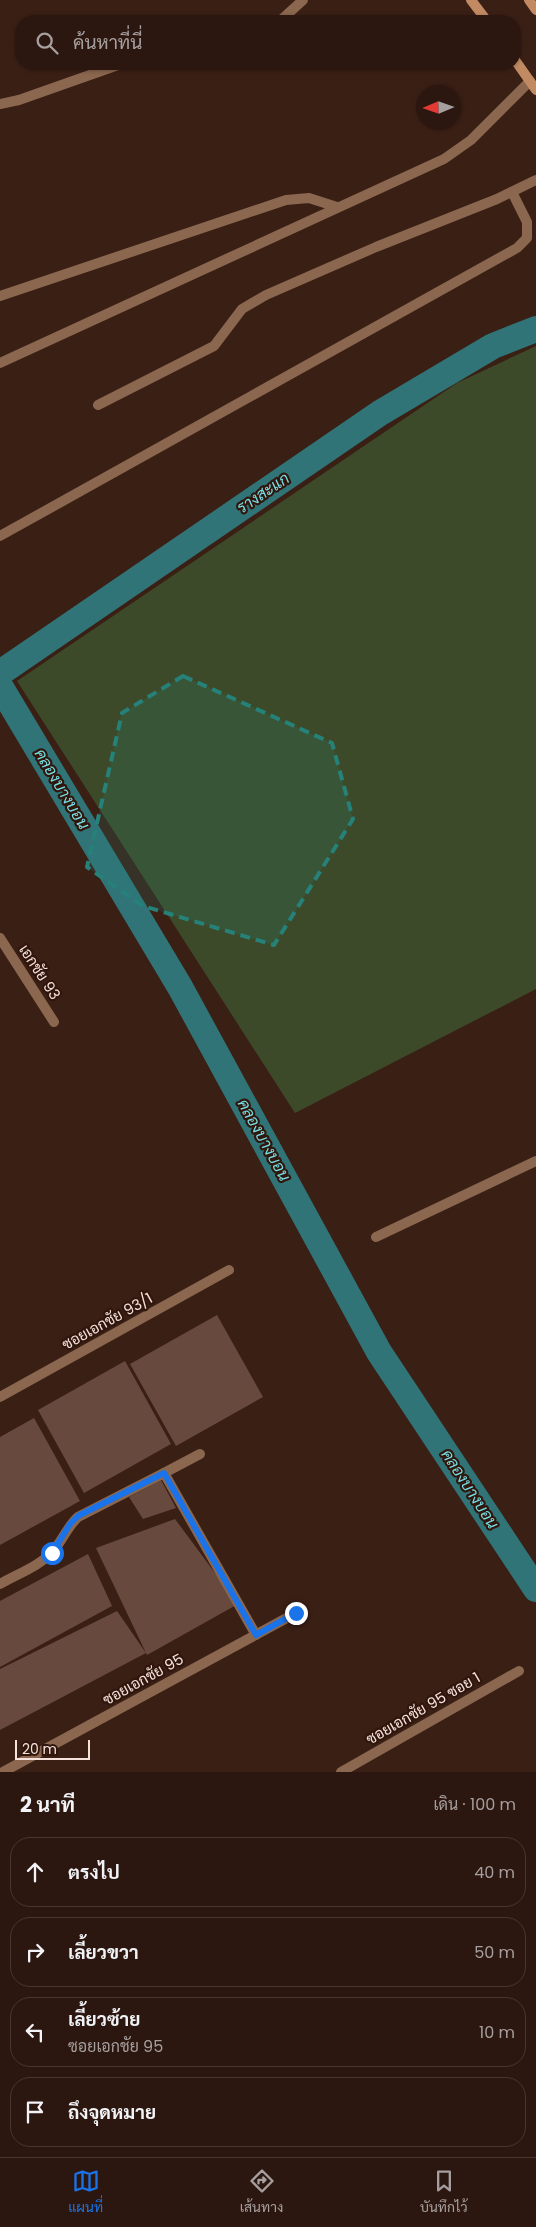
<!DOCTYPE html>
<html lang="th">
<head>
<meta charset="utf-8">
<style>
	body { margin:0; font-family:Poppins,Sarabun,sans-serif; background:#38241e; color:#f1f3f6 }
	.compass { position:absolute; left:416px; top:85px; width:45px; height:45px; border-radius:50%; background:#2c1710; box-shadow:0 1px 4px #0004; rotate:268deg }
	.scale { position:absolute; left:15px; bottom:12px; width:75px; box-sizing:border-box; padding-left:5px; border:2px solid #f5e2db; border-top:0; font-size:14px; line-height:18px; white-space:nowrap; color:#f5e2db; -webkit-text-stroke:4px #30160c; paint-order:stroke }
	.stop { position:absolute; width:15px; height:15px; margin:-11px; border:4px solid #1a73e8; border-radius:50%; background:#fff }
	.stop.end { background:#1a73e8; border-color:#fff; box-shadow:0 1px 5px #0008 }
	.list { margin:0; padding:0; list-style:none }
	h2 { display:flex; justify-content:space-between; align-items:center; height:65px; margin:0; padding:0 20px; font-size:21px }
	h2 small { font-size:16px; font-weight:400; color:#a69f9f }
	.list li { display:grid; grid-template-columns:32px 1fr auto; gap:15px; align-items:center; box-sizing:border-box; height:70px; margin:0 10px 10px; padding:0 10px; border:1px solid #483630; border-radius:20px }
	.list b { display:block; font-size:19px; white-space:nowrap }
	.list p { margin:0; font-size:16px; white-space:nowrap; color:#a69f9f }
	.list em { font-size:16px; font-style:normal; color:#a69f9f }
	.icon { flex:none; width:28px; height:28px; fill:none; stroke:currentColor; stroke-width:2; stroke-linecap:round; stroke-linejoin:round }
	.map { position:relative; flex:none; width:536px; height:1772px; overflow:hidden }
	.search { position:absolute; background:#2c1710; box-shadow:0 1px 4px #0004; left:15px; right:15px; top:15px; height:55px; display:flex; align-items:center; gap:12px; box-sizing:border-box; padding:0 18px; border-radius:20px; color:#a69f9f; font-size:19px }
	.sheet { height:385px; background:#2c1710 }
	nav { display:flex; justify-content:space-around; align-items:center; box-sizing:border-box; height:70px; border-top:1px solid #483630; background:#2c1710; font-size:14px; color:#a69f9f }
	nav a { display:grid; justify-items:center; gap:2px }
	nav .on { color:#1a73e8 }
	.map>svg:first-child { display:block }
	.green { fill:#3d4a29 }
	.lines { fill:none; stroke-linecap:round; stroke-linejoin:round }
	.canal { stroke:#307478; stroke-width:26 }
	.building { fill:#68493e }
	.lane { stroke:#8a674e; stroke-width:10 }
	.street { stroke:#8a674e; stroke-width:10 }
	.secondary { stroke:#c28a62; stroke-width:10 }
	.route { stroke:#1a73e8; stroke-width:6 }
	.marked { fill:#268179; fill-opacity:0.2; stroke:#268179; stroke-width:4; stroke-dasharray:10 6; stroke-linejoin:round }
	.labels { text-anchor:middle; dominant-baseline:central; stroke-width:4.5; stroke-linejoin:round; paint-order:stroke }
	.street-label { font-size:15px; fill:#f5e2db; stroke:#30160c }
	.water-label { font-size:16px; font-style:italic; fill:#75dee4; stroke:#30160c }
</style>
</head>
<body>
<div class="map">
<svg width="536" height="1772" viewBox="0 0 536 1772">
	<rect width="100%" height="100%" fill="#3a1f15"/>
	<polygon class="green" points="536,346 536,989 295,1113 17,681 457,383"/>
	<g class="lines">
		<g class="canal">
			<polyline points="0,673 380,413 493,346 536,329"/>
			<polyline points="0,686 180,987 379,1352 536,1589"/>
		</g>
	</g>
	<g class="building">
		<polygon points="217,1315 263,1397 176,1446 130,1364"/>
		<polygon points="125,1361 171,1444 84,1493 38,1410"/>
		<polygon points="34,1418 80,1501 0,1545 0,1437"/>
		<polygon points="161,1480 176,1508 143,1519 129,1497"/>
		<polygon points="175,1519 238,1604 147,1655 146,1653 0,1730 0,1669 117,1611 146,1653 96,1548"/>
		<polygon points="88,1554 112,1606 0,1667 0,1601"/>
	</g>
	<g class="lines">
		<g class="lane">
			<polyline points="280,21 303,0"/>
			<polyline points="0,104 19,100 121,64"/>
			<polyline points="0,296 286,200 309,198 337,207"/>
			<polyline points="0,363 444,159 471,140 530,81"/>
			<polyline points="98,405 214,346 242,309 266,295 376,247 497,199 536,180"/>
			<polyline points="0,536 517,248 527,238 527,222 512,192"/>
		</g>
		<g class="street">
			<polyline points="0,938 54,1022"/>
			<polyline points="376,1237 536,1161"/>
			<polyline points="0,1397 229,1270"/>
			<polyline points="200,1454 164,1473 256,1635"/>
			<path d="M0,1584C17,1574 40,1566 53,1551C63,1540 67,1527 78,1517L164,1473"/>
			<polyline points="3,1772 296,1613"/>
			<polyline points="341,1772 519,1671"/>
		</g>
		<g class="secondary">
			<polyline points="471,0 487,21"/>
			<polyline points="529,0 536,10"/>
			<polyline points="515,60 536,90"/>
		</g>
	</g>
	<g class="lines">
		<polyline class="route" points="52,1553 70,1524 78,1516 164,1473 256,1635 296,1613"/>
	</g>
	<path class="marked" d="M183,676L332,743L353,819L274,945L143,906L87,867L122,713Z"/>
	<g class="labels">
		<g class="street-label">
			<text transform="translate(40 972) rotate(57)">เอกชัย 93</text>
			<text transform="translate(107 1321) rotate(-29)">ซอยเอกชัย 93/1</text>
			<text transform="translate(143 1679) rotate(-29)">ซอยเอกชัย 95</text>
			<text transform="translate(423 1708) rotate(-30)">ซอยเอกชัย 95 ซอย 1</text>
		</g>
		<g class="water-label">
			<text transform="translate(263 493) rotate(-34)">รางสะแก</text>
			<text transform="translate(62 789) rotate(59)">คลองบางบอน</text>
			<text transform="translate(264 1140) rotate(61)">คลองบางบอน</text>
			<text transform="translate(470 1489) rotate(57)">คลองบางบอน</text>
		</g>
	</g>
</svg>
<svg class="compass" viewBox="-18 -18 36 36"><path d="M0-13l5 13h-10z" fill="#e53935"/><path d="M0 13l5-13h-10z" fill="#a69f9f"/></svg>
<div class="scale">20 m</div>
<div class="stop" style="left:52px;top:1553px"></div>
<div class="stop end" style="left:296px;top:1613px"></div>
<div class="search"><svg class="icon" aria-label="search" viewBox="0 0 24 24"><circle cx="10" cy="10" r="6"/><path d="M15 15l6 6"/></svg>ค้นหาที่นี่</div>
</div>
<section class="sheet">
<h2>2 นาที<small>เดิน · 100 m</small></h2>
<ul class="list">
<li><svg class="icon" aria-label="ahead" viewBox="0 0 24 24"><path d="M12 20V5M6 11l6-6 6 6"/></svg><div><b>ตรงไป</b></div><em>40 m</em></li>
<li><svg class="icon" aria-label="right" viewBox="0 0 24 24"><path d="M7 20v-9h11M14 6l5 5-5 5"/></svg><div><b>เลี้ยวขวา</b></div><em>50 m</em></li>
<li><svg class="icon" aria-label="left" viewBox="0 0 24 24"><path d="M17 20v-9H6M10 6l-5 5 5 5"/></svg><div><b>เลี้ยวซ้าย</b><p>ซอยเอกชัย 95</p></div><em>10 m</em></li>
<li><svg class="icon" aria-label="arrive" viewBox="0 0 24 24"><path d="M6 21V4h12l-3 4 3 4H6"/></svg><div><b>ถึงจุดหมาย</b></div></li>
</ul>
</section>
<nav>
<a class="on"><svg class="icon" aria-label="map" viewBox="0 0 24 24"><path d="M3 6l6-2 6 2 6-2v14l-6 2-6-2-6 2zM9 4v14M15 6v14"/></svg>แผนที่</a>
<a><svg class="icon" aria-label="directions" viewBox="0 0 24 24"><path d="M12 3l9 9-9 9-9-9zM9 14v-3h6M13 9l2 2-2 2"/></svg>เส้นทาง</a>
<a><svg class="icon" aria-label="saved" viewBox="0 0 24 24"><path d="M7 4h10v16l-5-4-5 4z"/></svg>บันทึกไว้</a>
</nav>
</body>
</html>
